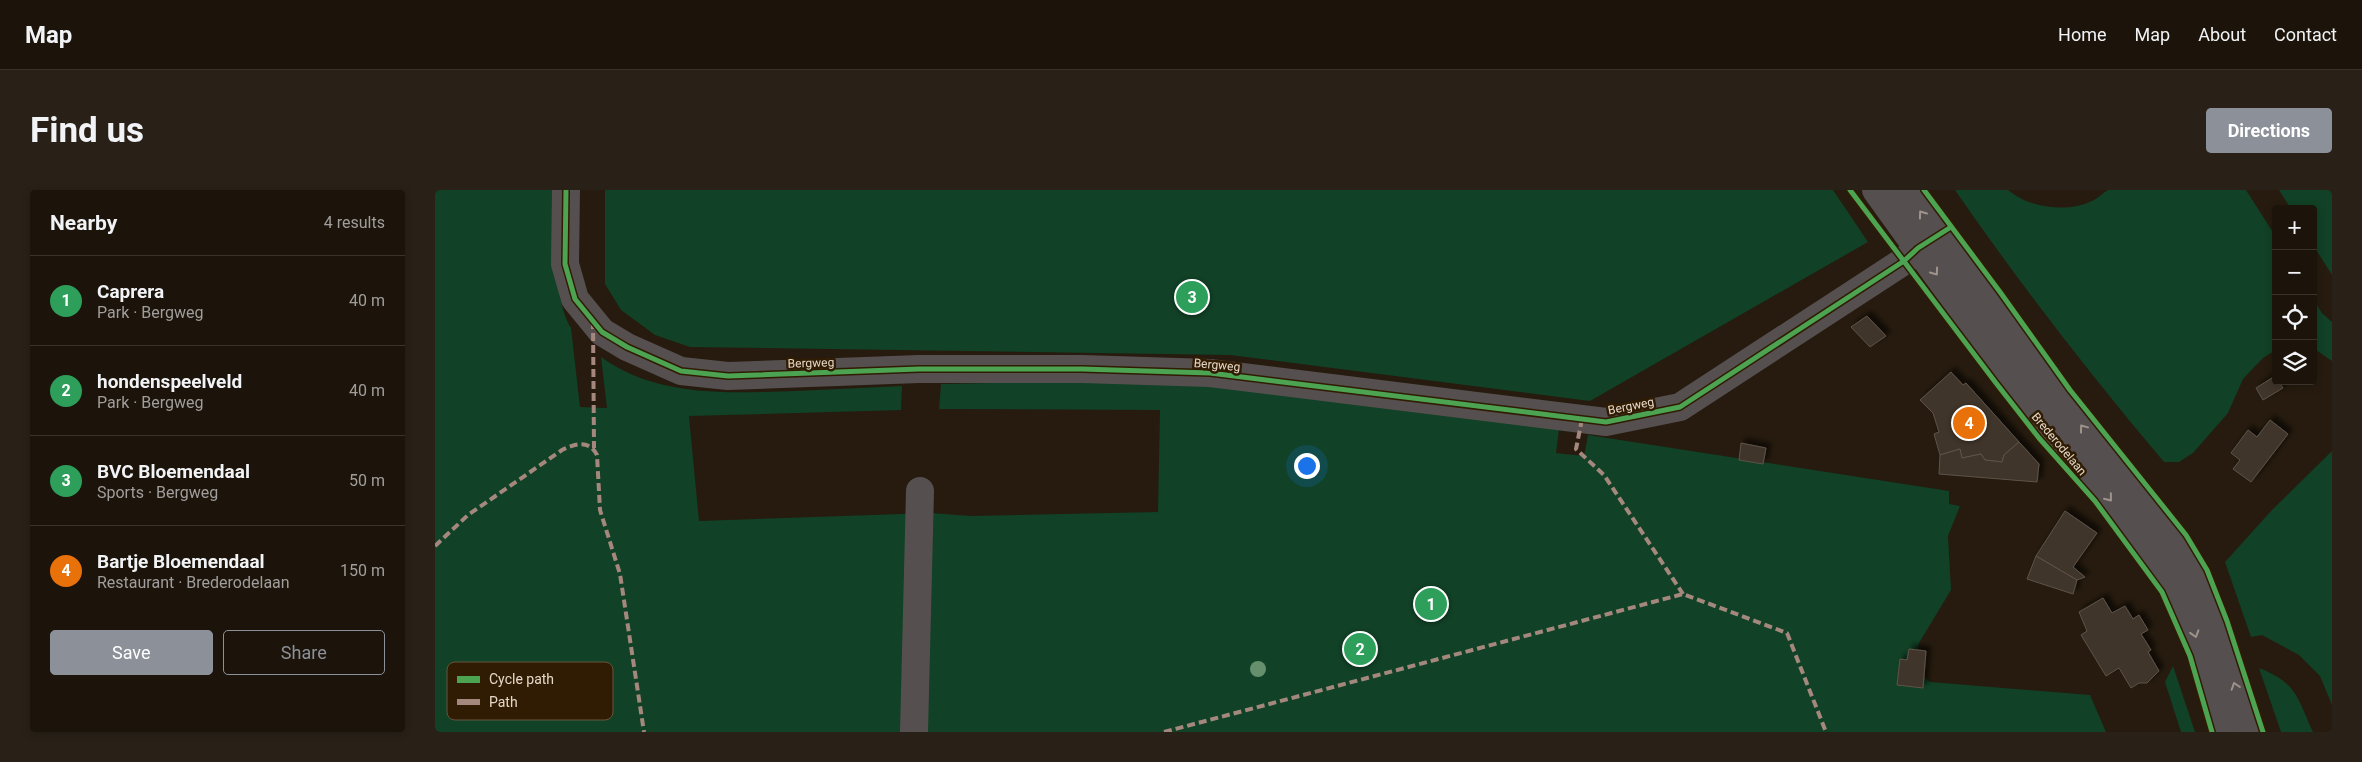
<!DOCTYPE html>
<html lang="en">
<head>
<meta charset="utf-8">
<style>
	body { margin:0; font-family:Roboto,sans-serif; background:#292118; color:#f1f3f6 }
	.controls { position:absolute; right:15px; top:15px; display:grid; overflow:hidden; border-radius:5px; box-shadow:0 2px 8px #0003 }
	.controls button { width:45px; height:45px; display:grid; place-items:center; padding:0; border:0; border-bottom:1px solid #3a332b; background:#1c140a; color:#f1f3f6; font:25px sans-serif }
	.you { position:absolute; left:871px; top:275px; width:18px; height:18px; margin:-12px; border:4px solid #fff; border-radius:50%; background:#1a73e8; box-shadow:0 0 0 8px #1a73e833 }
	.badge { display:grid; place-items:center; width:32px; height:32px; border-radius:50%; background:#8c9099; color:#fff; font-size:16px; font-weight:700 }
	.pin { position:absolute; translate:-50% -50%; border:2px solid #fff; box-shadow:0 1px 5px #0006 }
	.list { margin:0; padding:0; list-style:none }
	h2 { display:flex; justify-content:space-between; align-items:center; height:65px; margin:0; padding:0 20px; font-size:21px }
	h2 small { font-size:16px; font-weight:400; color:#a09e9c }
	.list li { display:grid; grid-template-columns:32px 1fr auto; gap:15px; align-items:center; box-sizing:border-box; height:90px; padding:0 20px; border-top:1px solid #3a332b }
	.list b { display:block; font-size:19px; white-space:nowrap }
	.list p { margin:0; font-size:16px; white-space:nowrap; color:#a09e9c }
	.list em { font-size:16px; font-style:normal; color:#a09e9c }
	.actions { display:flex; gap:10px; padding:15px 20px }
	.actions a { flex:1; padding:11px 0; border:1px solid #8c9099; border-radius:5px; text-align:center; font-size:18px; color:#8c9099 }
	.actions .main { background:#8c9099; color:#fff }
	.icon { flex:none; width:28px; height:28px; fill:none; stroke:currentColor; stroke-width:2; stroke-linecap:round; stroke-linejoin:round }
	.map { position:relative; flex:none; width:1897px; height:542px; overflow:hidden; border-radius:5px }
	header { display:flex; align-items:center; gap:30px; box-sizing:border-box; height:70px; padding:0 25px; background:#1c140a; border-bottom:1px solid #3a332b }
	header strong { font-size:24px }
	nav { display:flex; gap:28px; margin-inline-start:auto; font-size:18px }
	.intro { display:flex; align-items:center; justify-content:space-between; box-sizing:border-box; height:120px; padding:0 30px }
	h1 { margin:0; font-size:35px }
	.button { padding:12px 22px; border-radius:5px; background:#8c9099; color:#fff; font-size:18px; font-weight:700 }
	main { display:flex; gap:30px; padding:0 30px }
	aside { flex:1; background:#1c140a; border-radius:5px; box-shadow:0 2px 8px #0003 }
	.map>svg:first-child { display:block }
	.green { fill:#114126 }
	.building { fill:#3f352b; stroke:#5e5348; filter:url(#shadow) }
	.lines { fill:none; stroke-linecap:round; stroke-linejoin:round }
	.minor { stroke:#564f4f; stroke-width:28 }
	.quiet { stroke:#a5887d; stroke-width:4; stroke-dasharray:8 4; stroke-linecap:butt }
	.cycleway-casing { stroke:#301c03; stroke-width:8 }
	.cycleway { stroke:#4ca352; stroke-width:5 }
	.tree { fill:#66906d }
	.oneway { stroke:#9e948c }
	.labels { text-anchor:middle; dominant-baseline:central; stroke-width:5; stroke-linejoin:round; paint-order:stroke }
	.street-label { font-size:12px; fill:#e6d8c9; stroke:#301c03 }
	.key { fill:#301c03; stroke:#67543e; stroke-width:1 }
	.key-label { font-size:14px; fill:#e6d8c9 }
</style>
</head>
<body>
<header>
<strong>Map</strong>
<nav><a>Home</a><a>Map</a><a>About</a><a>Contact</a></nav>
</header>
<div class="intro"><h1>Find us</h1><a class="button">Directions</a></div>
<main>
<aside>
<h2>Nearby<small>4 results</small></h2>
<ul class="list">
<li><span class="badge" style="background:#2e9e5b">1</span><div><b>Caprera</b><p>Park · Bergweg</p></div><em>40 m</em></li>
<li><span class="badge" style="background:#2e9e5b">2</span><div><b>hondenspeelveld</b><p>Park · Bergweg</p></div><em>40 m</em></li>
<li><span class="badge" style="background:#2e9e5b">3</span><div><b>BVC Bloemendaal</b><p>Sports · Bergweg</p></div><em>50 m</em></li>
<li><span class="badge" style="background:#e8710a">4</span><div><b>Bartje Bloemendaal</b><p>Restaurant · Brederodelaan</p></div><em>150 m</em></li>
</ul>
<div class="actions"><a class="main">Save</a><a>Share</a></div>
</aside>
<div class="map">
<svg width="1897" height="542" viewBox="0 0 1897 542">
	<defs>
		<filter id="shadow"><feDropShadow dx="4.5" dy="-4.5" stdDeviation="2.5" flood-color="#0009"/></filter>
	</defs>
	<rect width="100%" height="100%" fill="#261b0e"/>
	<g class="green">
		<path d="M0,0H118C120,38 117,107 136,138L145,217L172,218L166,167C222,208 296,203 361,201C396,199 432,198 467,196L466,220L254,226L264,331L496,323L536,326L723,322L725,220L504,219L506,194L650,191L808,197L1093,235L1124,240L1121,263L1149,266L1153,245L1514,301V314L1525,316L1513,346L1516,400L1484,453L1480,469L1488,486L1495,492L1655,505L1671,542H0Z"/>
		<polygon points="170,0 1398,0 1433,52 1155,211 795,165 255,157 220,145 186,120 170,94"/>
		<path d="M1520,0H1573C1594,18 1632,23 1657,11C1663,8 1668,3 1673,0H1811L1841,47V160L1828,168L1808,189L1793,223L1758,263L1744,272H1729C1655,185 1585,94 1520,0Z"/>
		<polygon points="1844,0 1897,0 1897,85 1878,55 1878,19 1856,19"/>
		<polygon points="1878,109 1887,123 1897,132 1897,171 1878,158"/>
		<polygon points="1897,261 1897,515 1885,486 1864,465 1827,445 1816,447 1790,372 1837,320"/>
		<polygon points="1738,476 1760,542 1746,542 1730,492"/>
		<path d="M1824,478C1862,493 1862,507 1878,542H1846Z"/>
	</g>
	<g class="building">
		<polygon points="1432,126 1451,146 1435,157 1416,137"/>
		<polygon points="1516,182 1528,195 1531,193 1584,252 1569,265 1567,272 1550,270 1546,264 1527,268 1525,259 1505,265 1499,244 1504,242 1498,223 1485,210"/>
		<polygon points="1840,186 1841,191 1843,191 1848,198 1828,210 1821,198"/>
		<polygon points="1835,230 1853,244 1816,292 1798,279 1805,270 1796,263 1813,240 1822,247"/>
		<polygon points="1584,252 1604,274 1602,292 1504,284 1505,265 1525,259 1527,268 1546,264 1550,270 1567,272 1569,265"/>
		<polygon points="1306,253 1331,258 1328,274 1304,270"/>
		<polygon points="1630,321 1662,343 1638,377 1650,387 1642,390 1601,366"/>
		<polygon points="1601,366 1642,390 1638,404 1592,389"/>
		<polygon points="1668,408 1677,423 1690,416 1698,429 1704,425 1713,440 1706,444 1716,460 1713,462 1724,481 1712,493 1704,493 1696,498 1684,478 1671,486 1646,445 1652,441 1644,422"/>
		<polygon points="1474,459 1491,461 1488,498 1462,495 1465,469 1472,470"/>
	</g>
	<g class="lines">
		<g class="minor">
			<polyline points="131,0 130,74 140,109 167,142 192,157 246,181 293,186 484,179 647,179 775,183 1171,232 1245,217 1469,71 1483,58 1503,46"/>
			<path d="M1441,0L1577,189L1722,366C1757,420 1773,481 1792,542"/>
			<polyline points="1469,0 1526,78 1751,370 1779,434 1815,542"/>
			<polyline points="479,542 485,301"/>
		</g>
		<g class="quiet">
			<polyline points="158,131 159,258"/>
			<polyline points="1147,229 1141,259 1169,285 1248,404"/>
			<path d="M0,356L33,325L127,260C140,254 154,249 162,265L165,320L185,384L209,542"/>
			<polyline points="729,542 1248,404 1352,443 1391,542"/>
		</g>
		<g class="cycleway-casing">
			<g id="cycleway">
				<polyline points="131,0 130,74 140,109 167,142 192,157 246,181 293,186 484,179 647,179 775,183 1171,232 1245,217 1469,71 1483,58 1516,37"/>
				<polyline points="1415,0 1561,193 1604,248 1660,311 1727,402 1755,466 1777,542"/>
				<polyline points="1489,0 1565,102 1635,200 1751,345 1772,380 1792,431 1828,542"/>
			</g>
		</g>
		<use href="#cycleway" class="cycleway"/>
	</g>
	<circle class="tree" cx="823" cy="479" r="8"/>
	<defs><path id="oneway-chevron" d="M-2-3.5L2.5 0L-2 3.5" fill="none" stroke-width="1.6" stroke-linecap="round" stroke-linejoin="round" transform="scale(1.25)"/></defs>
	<g class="oneway">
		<use href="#oneway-chevron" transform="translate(1487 24) rotate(-126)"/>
		<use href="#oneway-chevron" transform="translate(1500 82) rotate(54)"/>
		<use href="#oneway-chevron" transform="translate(1648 238) rotate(-127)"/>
		<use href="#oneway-chevron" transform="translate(1674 308) rotate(51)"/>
		<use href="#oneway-chevron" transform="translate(1760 444) rotate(73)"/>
		<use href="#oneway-chevron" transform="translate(1800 496) rotate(-108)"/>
	</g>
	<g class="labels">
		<g class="street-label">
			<text transform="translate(376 173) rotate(-2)">Bergweg</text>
			<text transform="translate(782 175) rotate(5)">Bergweg</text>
			<text transform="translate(1196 216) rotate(-11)">Bergweg</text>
			<text transform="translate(1624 254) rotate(50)">Brederodelaan</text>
		</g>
	</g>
	<rect x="12" y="472" width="166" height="58" rx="8" class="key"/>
	<rect x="22" y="486" width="23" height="7" fill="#4ca352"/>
	<rect x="22" y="509" width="23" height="6" fill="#a5887d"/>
	<g class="key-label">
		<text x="54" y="494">Cycle path</text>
		<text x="54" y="517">Path</text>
	</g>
</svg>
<div class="controls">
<button>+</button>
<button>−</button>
<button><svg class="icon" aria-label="locate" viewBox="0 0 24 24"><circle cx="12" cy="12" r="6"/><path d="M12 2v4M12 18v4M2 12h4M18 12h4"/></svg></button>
<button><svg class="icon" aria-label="layers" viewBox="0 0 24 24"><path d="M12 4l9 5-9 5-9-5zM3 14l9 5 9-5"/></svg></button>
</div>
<div class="you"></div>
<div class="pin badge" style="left:996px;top:414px;background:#2e9e5b">1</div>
<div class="pin badge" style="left:925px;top:459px;background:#2e9e5b">2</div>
<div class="pin badge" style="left:757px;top:107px;background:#2e9e5b">3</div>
<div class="pin badge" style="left:1534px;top:233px;background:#e8710a">4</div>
</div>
</main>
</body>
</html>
